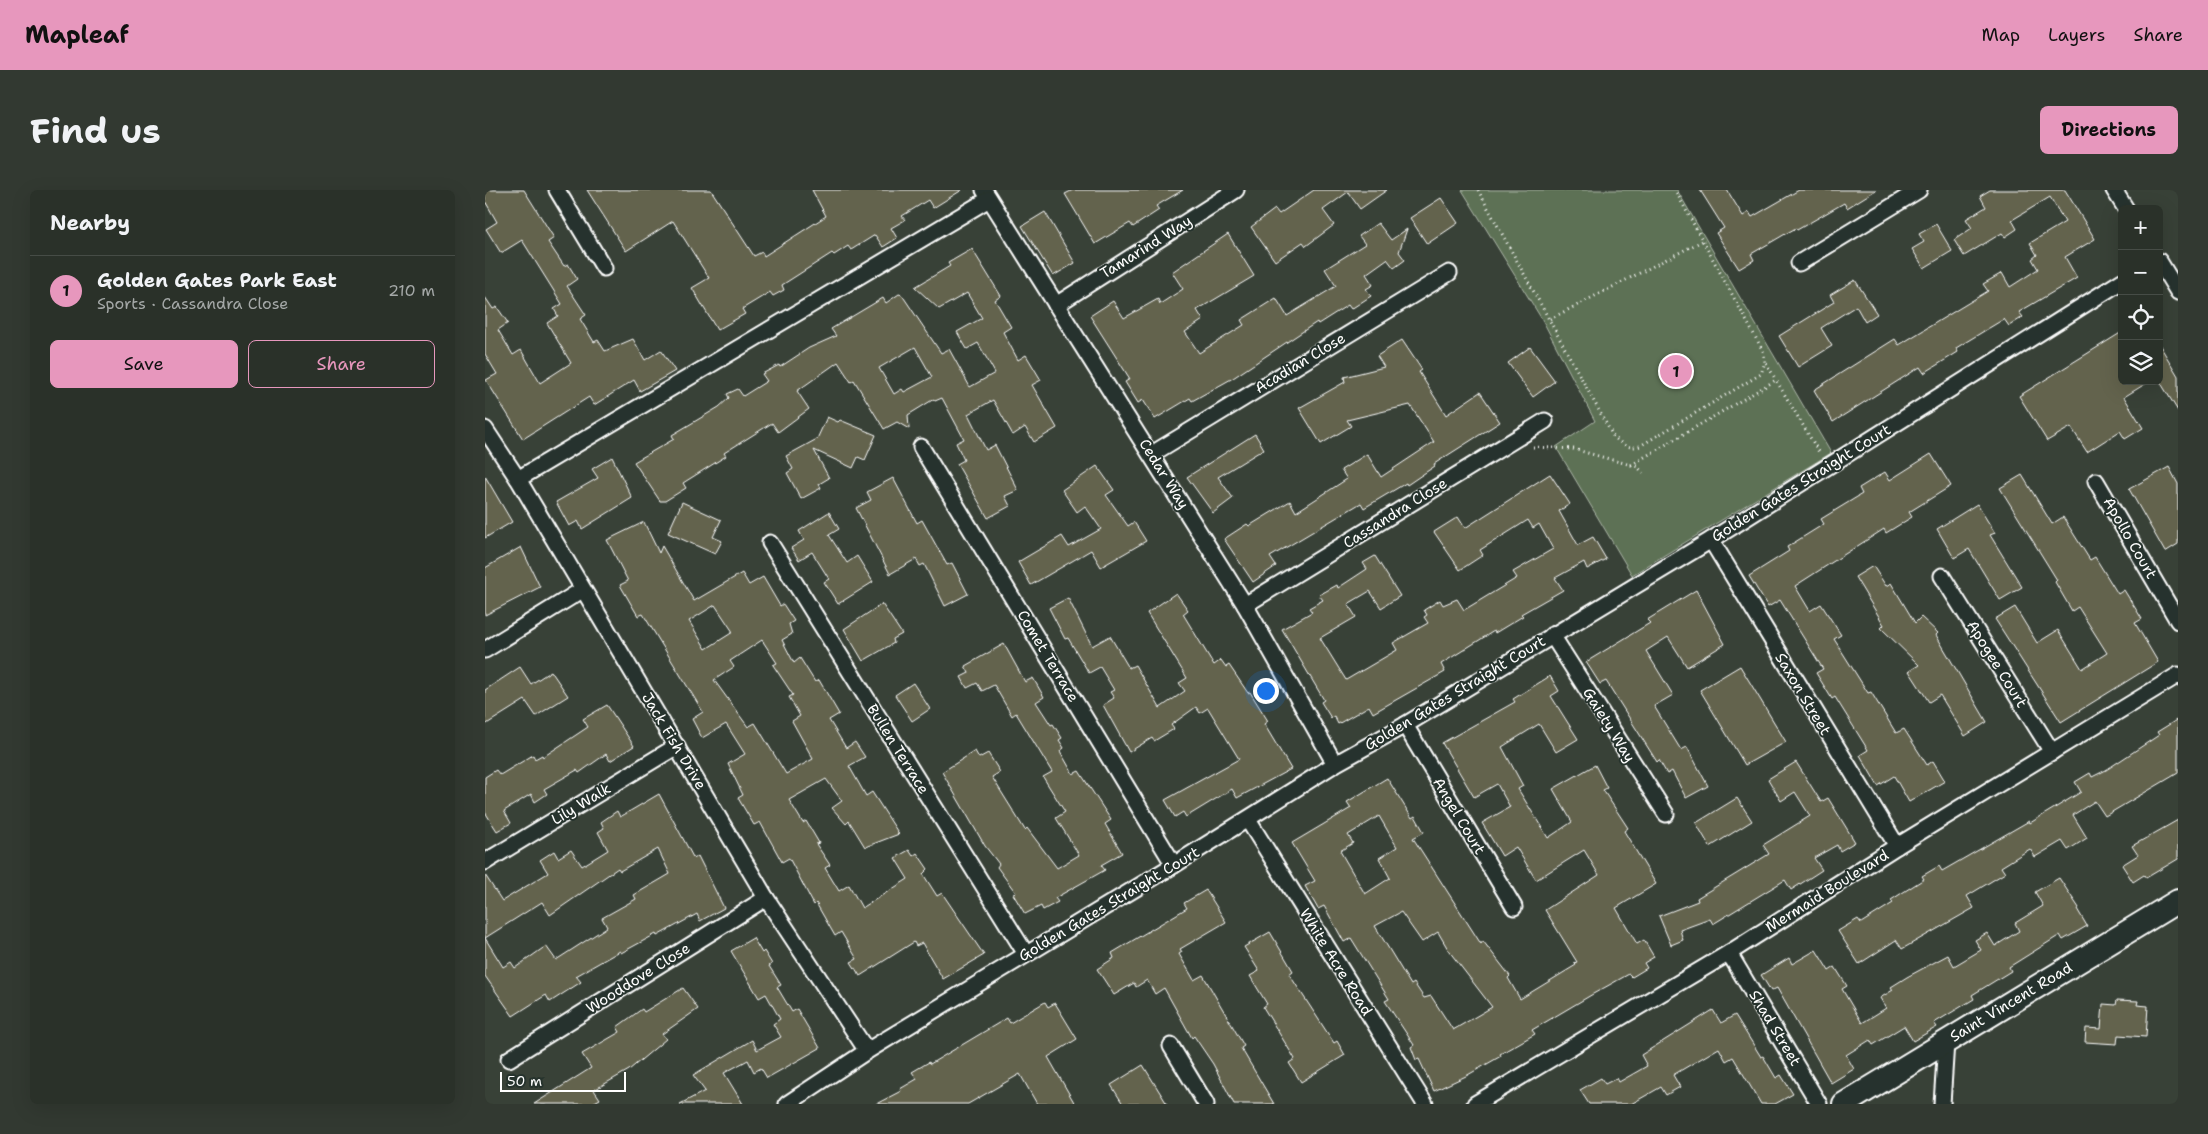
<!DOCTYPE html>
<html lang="en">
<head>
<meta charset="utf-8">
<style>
	body { margin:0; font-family:"Shantell Sans",sans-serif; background:#323931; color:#f1f3f6 }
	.controls { position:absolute; right:15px; top:15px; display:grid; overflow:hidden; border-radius:8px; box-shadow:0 5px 20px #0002 }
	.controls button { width:45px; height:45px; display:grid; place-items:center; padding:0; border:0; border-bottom:1px solid #464c46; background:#2a3129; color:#f1f3f6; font:25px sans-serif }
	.scale { position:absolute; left:15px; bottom:12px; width:126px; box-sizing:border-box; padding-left:5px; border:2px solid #fff; border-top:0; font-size:14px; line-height:18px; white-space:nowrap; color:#fff; -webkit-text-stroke:4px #26332d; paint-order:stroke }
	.you { position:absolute; left:780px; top:500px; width:18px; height:18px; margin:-12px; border:4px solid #fff; border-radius:50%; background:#1a73e8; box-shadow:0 0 0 8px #1a73e833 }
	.badge { display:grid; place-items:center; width:32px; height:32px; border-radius:50%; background:#e797bd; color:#111; font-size:16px; font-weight:700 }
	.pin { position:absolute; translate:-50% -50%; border:2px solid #fff; box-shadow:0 1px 5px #0006 }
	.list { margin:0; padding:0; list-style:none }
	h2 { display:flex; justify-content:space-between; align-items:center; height:65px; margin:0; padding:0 20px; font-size:21px }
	h2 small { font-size:16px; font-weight:400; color:#a5a9a8 }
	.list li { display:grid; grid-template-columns:32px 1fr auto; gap:15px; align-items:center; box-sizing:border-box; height:70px; padding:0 20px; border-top:1px solid #464c46 }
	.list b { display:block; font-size:19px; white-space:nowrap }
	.list p { margin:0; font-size:16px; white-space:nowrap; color:#a5a9a8 }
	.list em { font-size:16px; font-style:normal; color:#a5a9a8 }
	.actions { display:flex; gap:10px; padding:15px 20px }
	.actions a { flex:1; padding:11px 0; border:1px solid #e797bd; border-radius:8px; text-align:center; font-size:18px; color:#e797bd }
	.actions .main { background:#e797bd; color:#111 }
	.icon { flex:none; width:28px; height:28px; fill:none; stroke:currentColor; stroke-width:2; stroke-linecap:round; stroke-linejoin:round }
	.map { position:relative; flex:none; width:1693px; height:914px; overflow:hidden; border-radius:8px }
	header { display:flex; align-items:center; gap:30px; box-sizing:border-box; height:70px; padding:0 25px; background:#e797bd; color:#111 }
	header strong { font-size:24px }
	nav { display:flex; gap:28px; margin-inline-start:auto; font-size:18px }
	.intro { display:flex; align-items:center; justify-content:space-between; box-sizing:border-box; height:120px; padding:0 30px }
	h1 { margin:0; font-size:35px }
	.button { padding:12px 22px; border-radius:8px; background:#e797bd; color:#111; font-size:18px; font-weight:700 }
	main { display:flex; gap:30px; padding:0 30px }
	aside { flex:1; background:#2a3129; border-radius:8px; box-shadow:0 5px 20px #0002 }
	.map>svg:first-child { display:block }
	.green { fill:#5d7154; stroke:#aeb8aa }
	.building { fill:#63634e; stroke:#fff; fill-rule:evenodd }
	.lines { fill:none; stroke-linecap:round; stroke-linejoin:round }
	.street-casing { stroke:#fff; stroke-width:19 }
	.secondary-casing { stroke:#fff; stroke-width:26 }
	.path { stroke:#fff; stroke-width:3; stroke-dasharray:1 4; stroke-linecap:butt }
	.street { stroke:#26332d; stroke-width:15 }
	.secondary { stroke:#26332d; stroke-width:22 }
	.labels { text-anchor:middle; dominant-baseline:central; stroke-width:4; stroke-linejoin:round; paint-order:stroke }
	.street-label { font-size:15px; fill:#fff; stroke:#26332d }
</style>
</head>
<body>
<header>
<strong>Mapleaf</strong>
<nav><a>Map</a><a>Layers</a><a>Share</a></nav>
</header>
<div class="intro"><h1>Find us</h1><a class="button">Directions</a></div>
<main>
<aside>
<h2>Nearby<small></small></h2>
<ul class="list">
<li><span class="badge">1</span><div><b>Golden Gates Park East</b><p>Sports · Cassandra Close</p></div><em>210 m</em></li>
</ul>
<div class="actions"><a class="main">Save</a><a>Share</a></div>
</aside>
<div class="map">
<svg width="1693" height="914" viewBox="0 0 1693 914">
	<rect width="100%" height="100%" fill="#384137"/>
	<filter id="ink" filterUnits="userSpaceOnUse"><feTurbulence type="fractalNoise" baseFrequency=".02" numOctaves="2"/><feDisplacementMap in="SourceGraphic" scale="10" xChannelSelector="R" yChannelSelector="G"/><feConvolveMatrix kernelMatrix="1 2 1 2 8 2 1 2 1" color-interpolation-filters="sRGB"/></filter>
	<g filter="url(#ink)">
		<polygon class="green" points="977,0 1192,0 1346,263 1147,385 1071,257 1110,231 1058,131"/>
		<g class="building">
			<polygon points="0,0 39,0 69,48 63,52 79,76 83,74 92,89 82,96 101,125 95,129 109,152 113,150 120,161 148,149 160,170 176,160 190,181 155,201 149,190 109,215 104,207 38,249 1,190 12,184 0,164 0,107 8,119 12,117 23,133 13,140 28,165 36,160 55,193 86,173 62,133 73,126 69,119 77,114 37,50 16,63 1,39 12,32 0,11"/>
			<polygon points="102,0 226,0 269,66 277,62 279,66 341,26 327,0 477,0 448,18 443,10 417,26 420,30 406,38 412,48 398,57 390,45 366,60 363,56 349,65 347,63 297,95 299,100 288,106 285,102 257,119 260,124 232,140 207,98 224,88 188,31 141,61"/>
			<polygon points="588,0 698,0 671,16 674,20 648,37 645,33 610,54 580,4"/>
			<polygon points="829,0 902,0 875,19 863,2 838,20 849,35 821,56 818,52 790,71 766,37 790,19 794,24"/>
			<polygon points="1215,0 1242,0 1258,26 1264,22 1267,27 1314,0 1391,0 1362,18 1359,13 1312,40 1311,38 1302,43 1266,64 1269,70 1254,79 1231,43 1239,38"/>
			<polygon points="1505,0 1580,0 1610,49 1580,67 1592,88 1534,122 1538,127 1524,136 1519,129 1471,158 1473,162 1439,183 1435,177 1348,232 1329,200 1410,149 1414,155 1503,101 1498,94 1517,83 1525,97 1553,79 1547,69 1552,65 1545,53 1580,32 1565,7 1527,30 1532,39 1520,47 1517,43 1479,66 1469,50 1487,38 1481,29 1501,17 1495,6"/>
			<polygon points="956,8 973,33 942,54 925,28"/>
			<polygon points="560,22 590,73 568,86 537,36"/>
			<polygon points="893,33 906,50 922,39 914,62 920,70 909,78 902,69 881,84 888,95 881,99 886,106 866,119 863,115 833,134 832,132 748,188 707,211 705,208 670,229 658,210 653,213 640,192 645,189 605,126 628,111 639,128 673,109 675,114 698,99 687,82 743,44 769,86 712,120 718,130 700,142 714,163 759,135 756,130 791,108 802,126 851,96 840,79 880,54 874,46"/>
			<polygon points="1451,34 1467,61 1439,78 1427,59 1439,52 1434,44"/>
			<path d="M487,59L516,106L510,110L526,137L518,142L533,170L541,165L556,190L547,195L572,238L549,252L540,237L528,245L508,210L483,224L501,260L510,255L533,300L520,306L525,316L503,328L472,274L479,270L471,253L479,249L457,208L450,211L449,209L423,225L424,239L412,232L399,239L369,190L366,192L353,172L312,201L324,219L293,242L287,233L239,263L241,266L198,293L201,298L180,311H175L149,272L189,249L187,245L234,217L244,208L242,204L253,199L258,206L282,191L277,184L294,175L295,177L324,158L351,146L346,139L398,108L401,113L414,104L417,105L456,163L464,159L485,197L510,183L493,153L482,159L472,142L497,128L482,103L454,119L430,97L465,76L463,73ZM430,157L447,187L419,202L417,199L409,204L394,178Z"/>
			<polygon points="1370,90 1392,124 1380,132 1371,116 1336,138 1347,156 1313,177 1294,146 1349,112 1345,105"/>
			<polygon points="1637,142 1637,191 1665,191 1639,207 1658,238 1640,249 1635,241 1602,262 1586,237 1562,251 1534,206"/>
			<polygon points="917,150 937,180 934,182 961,225 995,202 1015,232 949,274 950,276 922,295 921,293 879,318 876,313 785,367 791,376 768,392 739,349 762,334 764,336 805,311 811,322 862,289 856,280 882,264 896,287 949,252 925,215 862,230 866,236 836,254 814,218 860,192 859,187 899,177 892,166"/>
			<polygon points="1674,154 1693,186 1693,221 1674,190"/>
			<polygon points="1045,157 1070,191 1048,207 1023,173"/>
			<polygon points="342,227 353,232 355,230 391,245 380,270 373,267 368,278 329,260 344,288 334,294 336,298 316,309 302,283 308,279 301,266 332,249"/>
			<polygon points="770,244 779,259 733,287 748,308 728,323 702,287"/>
			<polygon points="1446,264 1466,296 1424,322 1427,327 1401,343 1399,339 1310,396 1325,421 1336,414 1356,445 1349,449 1383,503 1386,502 1411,543 1419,539 1442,575 1448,571 1460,591 1424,612 1409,586 1393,596 1375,565 1383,560 1350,507 1347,509 1331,483 1338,479 1295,410 1283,417 1264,386 1304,361 1302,357 1339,334 1336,329 1377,304 1374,298 1400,282 1405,290"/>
			<polygon points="127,267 147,308 97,339 93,331 84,336 71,312 113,288 107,279"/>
			<polygon points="612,276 629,300 621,305 643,336 649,332 661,351 616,377 606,360 546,395 533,372 577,346 584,357 616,339 600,316 592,322 577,300"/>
			<polygon points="1684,277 1693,294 1693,354 1680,362 1644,299"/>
			<polygon points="1065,284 1085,314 1074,321 1093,355 1108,347 1121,369 1102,379 1099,372 1070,388 1078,400 1036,424 1038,426 1010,443 1009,441 956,474 960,482 888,523 884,516 853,534 849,526 846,528 836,512 839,510 797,439 827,422 824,418 838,410 834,405 852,395 853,398 882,379 878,373 890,366 915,406 896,418 885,401 863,414 871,427 835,448 861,490 912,460 908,453 943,433 939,427 942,425 939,420 955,410 958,415 972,409 979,420 1032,388 1028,382 1068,359 1054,334 1048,338 1043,330 995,360 998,365 975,380 949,342 973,327 980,338"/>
			<polygon points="1537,285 1567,334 1578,327 1605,370 1610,367 1633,404 1639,400 1657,429 1650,433 1673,472 1576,532 1510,429 1530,417 1552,453 1573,440 1597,479 1622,463 1593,417 1587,421 1570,392 1572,390 1515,298"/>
			<polygon points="0,286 27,332 0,348"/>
			<polygon points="408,288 432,333 437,330 462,375 467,373 483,404 460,416 439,374 435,376 431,369 405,384 371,318 386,310 382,302"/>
			<polygon points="197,312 236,330 228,347 237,351 230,364 183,343"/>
			<polygon points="1492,314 1510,343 1505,345 1537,397 1515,410 1484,359 1469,368 1452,339"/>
			<polygon points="344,322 354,339 344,345 362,373 372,366 388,392 353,414 339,392 344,389 327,362 314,370 306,358 319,350 314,341"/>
			<path d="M159,332L174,363L177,356L209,411L257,383L264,395L278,387L295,416L298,414L309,431L304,434L307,444L297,450L309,473L315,468L330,492L334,490L354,524L344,530L361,558L370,552L380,567L364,576L381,606L387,602L414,644L380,657L364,631L361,634L347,618L357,611L341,589L304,610L318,633L321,631L334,653L331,654L345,675L340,678L354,701L364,695L377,718L423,689L410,668L424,660L428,666L432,663L443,679L438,684L452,706L457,703L499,765L458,789L437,753L431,756L429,752L375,786L366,772L372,769L356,742L350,746L331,713L329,715L304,668L297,672L275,632L269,635L253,608L258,605L243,574L260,564L241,534L217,548L207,529L218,522L158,424L153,426L135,395L143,391L122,350ZM230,415L248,442L221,459L204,431ZM277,450L292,473L288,475L308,505L304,507L315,526L307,531L328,569L301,584L270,533L263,537L229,490L249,477L245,471Z"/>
			<polygon points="36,357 55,397 0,425 0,378"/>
			<polygon points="1388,376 1401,396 1406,393 1430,433 1436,427 1453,443 1451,445 1502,532 1480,546 1455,505 1444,512 1424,481 1434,475 1396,438 1399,435 1370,387"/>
			<polygon points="1211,400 1240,454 1202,477 1183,447 1161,461 1188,505 1169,516 1196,560 1202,557 1223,596 1201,608 1187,581 1182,584 1174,570 1172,572 1121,491 1115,494 1101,472 1165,433 1162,430"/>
			<polygon points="691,403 703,420 698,424 729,475 736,470 741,477 744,475 763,503 765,502 783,531 779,534 806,579 752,608 747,599 701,627 698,622 690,627 680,610 754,569 723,518 715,523 711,517 686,535 689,539 669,551 667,548 644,562 618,515 629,508 625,502 629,500 615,477 604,483 583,448 580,449 564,418 583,408 607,456 625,446 644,478 650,475 675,518 700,501 694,493 702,488 662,423"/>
			<polygon points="397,414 417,444 408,449 409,453 378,471 359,439"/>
			<polygon points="519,454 540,492 548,488 559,507 551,512 566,535 568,534 577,548 574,550 579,558 575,561 588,584 594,581 626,630 620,634 637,663 616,675 620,680 570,708 573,712 558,720 556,716 540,724 528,704 531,703 512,677 514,674 500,656 457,582 490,561 494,568 503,563 515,582 507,587 540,640 542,638 572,678 594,665 571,628 580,622 558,587 567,582 531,523 527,526 509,495 497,501 492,493 482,498 476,487 484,483 480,476"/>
			<polygon points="1255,476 1301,552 1260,575 1215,500"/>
			<polygon points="35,477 46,494 66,481 83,506 51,526 40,510 0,535 0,500"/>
			<path d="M1065,486L1074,501L1066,506L1093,549L1071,562L1054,534L1017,557L1038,596L1033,599L1063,648L1087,632L1068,599L1110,575L1122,598L1118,600L1143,638L1139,641L1171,694L1131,718L1152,754L1159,750L1169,767L1159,773L1162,778L1147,787L1144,784L1108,804L1047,840L1050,844L1015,864L1016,866L981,886L949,901L934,869L931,870L926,857L929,855L900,811L904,809L866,748L859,752L839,716L833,719L820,696L830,691L807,653L866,618L862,612L902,588L927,628L930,626L939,642L928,648L996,754L998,751L1025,786L1023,788L1035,809L1091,775L1089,773L1092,772L1060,720L1114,685L1099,660L1051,690L1031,657L1017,666L997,633L1025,617L1012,594L989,607L957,553L1030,512L1028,509ZM894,626L912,657L894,668L905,688L880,704L855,661L868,653L863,645ZM916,722L937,752L953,742L964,761L1007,817L968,840L946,806L939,808L929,793L926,795L890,736Z"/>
			<polygon points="428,493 445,519 427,531 410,505"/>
			<polygon points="122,515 149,556 125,571 121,564 94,583 92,580 59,599 62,604 50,612 46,604 19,621 26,633 12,641 0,622 0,587 11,580 15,585 48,565 50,569 57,565 58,567 103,537 98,529"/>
			<polygon points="1693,529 1693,583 1620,626 1610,611 1588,625 1602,648 1583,660 1577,651 1550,667 1545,659 1516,677 1520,683 1482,706 1489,718 1417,759 1411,750 1374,774 1353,741 1373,729 1376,733 1408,713 1406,710 1439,689 1437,686 1454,676 1457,681 1544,631 1545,633 1596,602 1590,592 1605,583 1607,587 1621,580 1674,545 1672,542"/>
			<polygon points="1311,572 1336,612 1343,608 1370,652 1355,661 1352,655 1329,668 1337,680 1306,700 1300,690 1228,734 1225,729 1195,740 1198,750 1186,755 1174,726 1213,711 1212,708 1284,664 1278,655 1325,626 1310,602 1296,611 1283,589"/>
			<path d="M174,604L209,669L213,666L239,718L215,731L212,724L172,746L171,744L136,763L135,761L91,786L96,792L65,812L61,805L28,826L0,786V685L17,711L63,683L55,670L69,661L73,668L86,660L97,676L123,660L113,642L119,638L116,632L132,621L135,627ZM173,659L185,684L149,705L151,709L117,728L122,737L71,770L61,756L30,778L26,772L18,777L0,748L57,712L65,725L133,678L135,681Z"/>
			<polygon points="1252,608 1267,631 1225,657 1211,633"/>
			<polygon points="1693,630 1693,669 1661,688 1659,685 1648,692 1637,675 1653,665 1647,656"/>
			<polygon points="1574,688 1594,718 1592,719 1602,736 1578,750 1575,745 1524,777 1526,781 1487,805 1489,809 1449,833 1452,837 1428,851 1419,836 1388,855 1385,850 1361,865 1369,879 1346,893 1292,798 1286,801 1276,785 1304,768 1307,774 1331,760 1344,781 1350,777 1362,796 1357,799 1377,833 1401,818 1395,808 1408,800 1406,797 1422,787 1463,765 1469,776 1496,760 1490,750 1502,743 1510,756 1534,741 1530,733 1558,716 1550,702"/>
			<polygon points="721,700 741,732 695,759 697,762 694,764 709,790 718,785 759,856 756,858 789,914 749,914 728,874 709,846 707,848 679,798 670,804 662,790 651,797 649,793 629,805 612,779 629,768 627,763 702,718 699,713"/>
			<polygon points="785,742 808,781 804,784 849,853 852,851 860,865 816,892 804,873 810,869 778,817 782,814 765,786 774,781 759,757"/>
			<polygon points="268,748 277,763 279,761 287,774 284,776 296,795 292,797 307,822 312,819 335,858 282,888 276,878 269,882 263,870 239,883 258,914 195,914 220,901 208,885 267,850 272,860 296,847 288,834 295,829 281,804 274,808 246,761"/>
			<polygon points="198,798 213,819 177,844 181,849 144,880 109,900 115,909 106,914 49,914 106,878 97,864 135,842 132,837 157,819 159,822"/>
			<polygon points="1632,810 1653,811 1652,815 1663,816 1661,847 1633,845 1632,854 1600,852 1601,838 1616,839 1618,814 1631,815"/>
			<polygon points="560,812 563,817 570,813 592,849 563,867 590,914 552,914 535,884 483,914 391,914 416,901 415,899 432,889 427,882 444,872 445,874 522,828 525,833"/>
			<polygon points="1228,820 1236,833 1250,825 1276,867 1278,866 1291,888 1296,885 1308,904 1290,914 1276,914 1248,867 1241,871 1234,858 1188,885 1195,897 1181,905 1176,897 1146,914 1104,914 1095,900 1116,888 1120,894 1132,888 1134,892 1162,876 1156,865"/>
			<polygon points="658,875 682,914 638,914 626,895"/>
		</g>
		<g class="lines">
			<g class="street-casing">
				<g id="street">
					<polyline points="72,0 119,78"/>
					<polyline points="499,0 760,415 850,574"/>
					<polyline points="1629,0 1641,19"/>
					<polyline points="1674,71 1693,102"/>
					<polyline points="1314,73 1434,0"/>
					<polyline points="571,115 751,0"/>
					<polyline points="0,239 33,289 281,708 382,861"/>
					<polyline points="436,257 689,675"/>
					<polyline points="667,264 964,83"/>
					<polyline points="33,289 504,9"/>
					<polyline points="1611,291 1693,431"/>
					<polyline points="1226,350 1412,656"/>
					<polyline points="285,353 541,764"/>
					<polyline points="1457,386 1567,562"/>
					<polyline points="760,415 1060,231"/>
					<polyline points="1067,445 1181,624"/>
					<polyline points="0,460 97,400"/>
					<polyline points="920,535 1029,717"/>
					<polyline points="763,630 940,914"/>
					<polyline points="0,672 192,556"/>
					<polyline points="1244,763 1334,914"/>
					<polyline points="686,856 721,914"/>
					<polyline points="24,869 281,708"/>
					<polyline points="302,914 382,861 689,675 850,574 920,535 1226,350 1637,91"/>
					<polyline points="990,914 1244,763 1412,656 1693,485"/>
					<polyline points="1457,914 1461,852"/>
				</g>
			</g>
			<g class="secondary-casing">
				<polyline id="secondary" points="1359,914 1693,711"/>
			</g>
			<g class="path">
				<path d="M993,0L1128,246C1137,255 1143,259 1155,256L1276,184L1280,172L1278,161L1190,0"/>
				<polyline points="1065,129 1217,51"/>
				<polyline points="1281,173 1291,190"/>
				<polyline points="1048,257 1088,259 1146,275 1153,277 1158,283"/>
				<polyline points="1146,275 1291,190 1335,264"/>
			</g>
			<use href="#street" class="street"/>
			<use href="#secondary" class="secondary"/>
		</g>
	</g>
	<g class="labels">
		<g class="street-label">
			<text transform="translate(661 57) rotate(-32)">Tamarind Way</text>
			<text transform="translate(815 173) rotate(-31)">Acadian Close</text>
			<text transform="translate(679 284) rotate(58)">Cedar Way</text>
			<text transform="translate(1316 293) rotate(-32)">Golden Gates Straight Court</text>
			<text transform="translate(910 323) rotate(-32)">Cassandra Close</text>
			<text transform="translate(1645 348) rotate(60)">Apollo Court</text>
			<text transform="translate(563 466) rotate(59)">Comet Terrace</text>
			<text transform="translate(1512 474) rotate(58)">Apogee Court</text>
			<text transform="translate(970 503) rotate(-31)">Golden Gates Straight Court</text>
			<text transform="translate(1318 504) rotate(59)">Saxon Street</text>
			<text transform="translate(1124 535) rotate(58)">Gaiety Way</text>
			<text transform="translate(189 551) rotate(59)">Jack Fish Drive</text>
			<text transform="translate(413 559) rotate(58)">Bullen Terrace</text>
			<text transform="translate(96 614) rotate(-31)">Lily Walk</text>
			<text transform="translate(974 626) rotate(59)">Angel Court</text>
			<text transform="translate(1342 701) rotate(-32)">Mermaid Boulevard</text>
			<text transform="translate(624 714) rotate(-31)">Golden Gates Straight Court</text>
			<text transform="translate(851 772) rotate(58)">White Acre Road</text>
			<text transform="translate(153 788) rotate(-32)">Wooddove Close</text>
			<text transform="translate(1526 812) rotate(-31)">Saint Vincent Road</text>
			<text transform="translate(1290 838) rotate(59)">Shad Street</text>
		</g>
	</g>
</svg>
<div class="controls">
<button>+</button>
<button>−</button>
<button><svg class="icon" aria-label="locate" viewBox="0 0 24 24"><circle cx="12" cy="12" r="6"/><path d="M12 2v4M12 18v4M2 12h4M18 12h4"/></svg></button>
<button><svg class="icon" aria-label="layers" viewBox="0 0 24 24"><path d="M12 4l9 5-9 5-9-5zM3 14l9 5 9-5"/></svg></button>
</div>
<div class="scale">50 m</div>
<div class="you"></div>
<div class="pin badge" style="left:1191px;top:181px">1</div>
</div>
</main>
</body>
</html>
